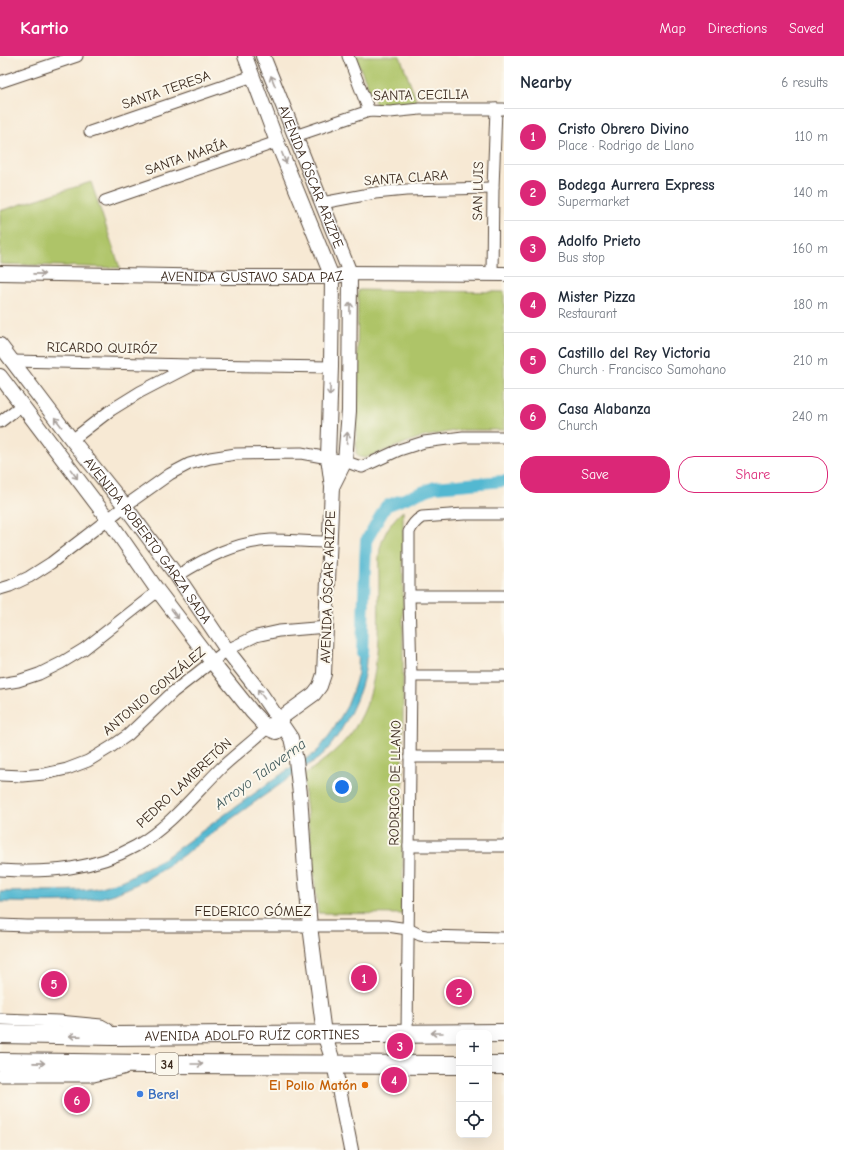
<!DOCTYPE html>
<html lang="en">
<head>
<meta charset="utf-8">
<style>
	body { margin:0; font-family:"Comic Neue",sans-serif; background:#f2f2f3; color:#1f2937 }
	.controls { position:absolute; right:12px; bottom:12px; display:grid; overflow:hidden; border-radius:8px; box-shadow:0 4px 16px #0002 }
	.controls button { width:36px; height:36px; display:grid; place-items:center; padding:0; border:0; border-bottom:1px solid #e0e1e3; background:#fff; color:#1f2937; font:20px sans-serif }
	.you { position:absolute; left:342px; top:731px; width:14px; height:14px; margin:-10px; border:3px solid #fff; border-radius:50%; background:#1a73e8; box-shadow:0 0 0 6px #1a73e833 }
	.badge { display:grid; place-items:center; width:26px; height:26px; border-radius:50%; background:#db2777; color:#fff; font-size:13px; font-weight:700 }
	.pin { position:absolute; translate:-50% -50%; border:2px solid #fff; box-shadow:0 1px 4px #0006 }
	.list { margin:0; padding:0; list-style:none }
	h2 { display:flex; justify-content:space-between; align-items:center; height:52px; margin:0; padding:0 16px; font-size:17px }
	h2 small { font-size:13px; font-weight:400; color:#747a83 }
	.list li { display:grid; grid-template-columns:26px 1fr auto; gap:12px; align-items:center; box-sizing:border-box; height:56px; padding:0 16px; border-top:1px solid #e0e1e3 }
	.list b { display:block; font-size:15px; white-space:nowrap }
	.list p { margin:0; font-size:13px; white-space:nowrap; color:#747a83 }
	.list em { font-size:13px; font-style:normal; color:#747a83 }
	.actions { display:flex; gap:8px; padding:12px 16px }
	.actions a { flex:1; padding:9px 0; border:1px solid #db2777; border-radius:16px; text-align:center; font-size:14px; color:#db2777 }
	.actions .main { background:#db2777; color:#fff }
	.icon { flex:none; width:22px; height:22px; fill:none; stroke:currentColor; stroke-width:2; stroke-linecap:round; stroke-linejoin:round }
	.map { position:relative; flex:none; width:504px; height:1094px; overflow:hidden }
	header { display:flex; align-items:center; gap:24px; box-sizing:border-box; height:56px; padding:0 20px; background:#db2777; color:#fff }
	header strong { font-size:19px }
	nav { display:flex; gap:22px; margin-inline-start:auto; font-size:14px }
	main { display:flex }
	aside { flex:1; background:#fff }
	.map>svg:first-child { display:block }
	.green { fill:#aec468; stroke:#747743 }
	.water { fill:#53b8d1; stroke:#477178 }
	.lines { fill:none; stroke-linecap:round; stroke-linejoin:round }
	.canal { stroke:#53b8d1; stroke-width:12 }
	.minor-casing { stroke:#574739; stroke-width:13 }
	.tertiary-casing { stroke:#574739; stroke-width:16 }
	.primary-casing { stroke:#574739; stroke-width:20 }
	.minor { stroke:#fff; stroke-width:11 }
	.tertiary { stroke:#fff; stroke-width:14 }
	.primary { stroke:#fff; stroke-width:18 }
	.oneway { stroke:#a79f9a }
	.food-dot { fill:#e8710a; stroke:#fbf7ec; stroke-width:1.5 }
	.shop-dot { fill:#3f7fe0; stroke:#fbf7ec; stroke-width:1.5 }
	.labels { text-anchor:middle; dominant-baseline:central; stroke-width:4; stroke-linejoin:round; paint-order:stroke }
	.shield { fill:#fbf7ec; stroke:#75685c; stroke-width:1 }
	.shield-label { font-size:13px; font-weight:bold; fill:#3b2a1e }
	.street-label { font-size:14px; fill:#3b2a1e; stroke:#fbf7ec }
	.food-label { font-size:14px; font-weight:bold; fill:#c56008; stroke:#fbf7ec; text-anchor:end }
	.shop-label { font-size:14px; font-weight:bold; fill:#366cbe; stroke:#fbf7ec; text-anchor:start }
	.water-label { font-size:15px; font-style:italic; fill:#435c5d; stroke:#fbf7ec }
</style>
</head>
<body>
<header>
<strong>Kartio</strong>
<nav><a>Map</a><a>Directions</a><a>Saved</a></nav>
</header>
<main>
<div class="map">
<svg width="504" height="1094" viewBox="0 0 504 1094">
	<rect width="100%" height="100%" fill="#fbf7ec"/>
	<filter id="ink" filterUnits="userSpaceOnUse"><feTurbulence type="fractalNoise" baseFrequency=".025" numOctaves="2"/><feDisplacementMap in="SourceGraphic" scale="8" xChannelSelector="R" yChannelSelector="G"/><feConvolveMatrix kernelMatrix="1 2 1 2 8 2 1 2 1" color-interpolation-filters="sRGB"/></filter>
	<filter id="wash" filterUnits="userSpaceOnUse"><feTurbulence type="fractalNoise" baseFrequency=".012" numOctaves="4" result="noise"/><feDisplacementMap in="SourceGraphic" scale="16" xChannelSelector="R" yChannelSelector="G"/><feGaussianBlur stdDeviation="0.9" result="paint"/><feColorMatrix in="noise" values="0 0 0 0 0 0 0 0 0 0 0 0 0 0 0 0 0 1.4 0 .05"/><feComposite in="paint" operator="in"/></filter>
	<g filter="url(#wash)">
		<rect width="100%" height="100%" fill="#f7e9d4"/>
		<g class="green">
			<polygon points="355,0 400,0 417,46 377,51"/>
			<polygon points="91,126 120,212 0,208 0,155"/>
			<polygon points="358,234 504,236 504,374 458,374 419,382 365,402 359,401 356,397"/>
			<path d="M403,455V858L318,857L303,720C324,704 346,689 359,665C381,626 378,570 379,527C379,516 378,504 380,493C383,478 392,464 403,455Z"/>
		</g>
		<path class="water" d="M359,581L367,582C366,594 367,607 364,619C359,644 338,686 319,702C288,723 257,744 227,766C191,793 147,830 103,841C73,849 31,846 0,846V836L83,834L97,832L124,824L166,801L245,744L286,715L314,698L320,692L333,674L347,650L352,637L358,617Z"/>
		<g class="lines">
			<polyline class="canal" points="362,597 366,485 386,450 435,431 504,425"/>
		</g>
	</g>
	<g filter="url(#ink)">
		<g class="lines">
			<g class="minor-casing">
				<g id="minor">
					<polyline points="348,0 369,55"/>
					<polyline points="0,26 77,0"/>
					<polyline points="90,76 253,20"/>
					<polyline points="295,80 369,55 390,56 420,53 504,53"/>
					<polyline points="105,145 277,86"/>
					<polyline points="322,147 375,137 406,134 493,132"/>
					<polyline points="492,218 493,132 496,53"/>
					<polyline points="13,305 191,309 331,311"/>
					<polyline points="0,366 22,349"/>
					<polyline points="72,384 111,354 140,336 190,310"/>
					<path d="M177,520C206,502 235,486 271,484C290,484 310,486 329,486"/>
					<polyline points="0,533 10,530 29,521 51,507 125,450 170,418 189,408 210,402 236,398 301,397 345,405 355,409 362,411 399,394 424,386 463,381 504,381"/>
					<polyline points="409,540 504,540"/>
					<polyline points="411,620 504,620"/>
					<polyline points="0,628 18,625 39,618 61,607 84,593 158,535"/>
					<polyline points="410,701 504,701"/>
					<polyline points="0,719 22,720 44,718 67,713 88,705 111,691 128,679 173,636 227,594 256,580 279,575 327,571"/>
					<polyline points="409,790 504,790"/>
					<path d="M0,814C47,817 94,814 136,790C169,771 194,739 221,712C236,698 252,686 267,672"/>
					<polyline points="0,869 26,870 387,870 408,873 420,879 426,880 504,882"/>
					<path d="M0,963L59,965L101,969C107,972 110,974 112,980"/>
					<path d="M407,977L411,620L409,540V476C412,469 415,465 422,461L464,458H504"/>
					<polyline points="0,1020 94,1020 123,1013"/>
				</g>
			</g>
			<g class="tertiary-casing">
				<g id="tertiary">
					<polyline points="245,0 277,86 332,221 331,311 328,401 332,431 324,618 320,630 314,638 267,672"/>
					<path id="s1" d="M263,0L350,217L349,355L345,405L332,431"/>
					<path id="s2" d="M0,217L229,221H332L350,217L504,218"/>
					<path id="s3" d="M0,289L72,384L125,450L177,520L227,594L259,635L291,682L296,704L300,738L305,814L310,870L324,978L334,1008L351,1094"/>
					<polyline points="0,320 108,463 158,535 212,606 252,656 267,672 276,676"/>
				</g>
			</g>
			<g class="primary-casing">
				<g id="primary">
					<path id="s4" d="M0,978L112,980L504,977"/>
					<polyline points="0,1006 145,1008 459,1009"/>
					<polyline points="489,1009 504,1009"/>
				</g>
			</g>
			<use href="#minor" class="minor"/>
			<use href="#tertiary" class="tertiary"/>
			<use href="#primary" class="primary"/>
		</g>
		<defs><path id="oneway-shaft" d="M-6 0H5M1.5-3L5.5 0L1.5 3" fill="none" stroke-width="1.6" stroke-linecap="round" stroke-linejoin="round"/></defs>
		<g class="oneway">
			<use href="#oneway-shaft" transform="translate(273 25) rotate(-112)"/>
			<use href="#oneway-shaft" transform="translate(284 102) rotate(68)"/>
			<use href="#oneway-shaft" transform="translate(39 218) rotate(1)"/>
			<use href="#oneway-shaft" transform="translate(350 252) rotate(-89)"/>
			<use href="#oneway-shaft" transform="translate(330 334) rotate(92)"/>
			<use href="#oneway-shaft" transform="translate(58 366) rotate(-127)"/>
			<use href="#oneway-shaft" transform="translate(347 382) rotate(-86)"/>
			<use href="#oneway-shaft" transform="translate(74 418) rotate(53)"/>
			<use href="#oneway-shaft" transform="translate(175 558) rotate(53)"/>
			<use href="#oneway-shaft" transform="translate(261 638) rotate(-126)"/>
			<use href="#oneway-shaft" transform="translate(437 977) rotate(180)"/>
			<use href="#oneway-shaft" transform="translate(75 980) rotate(-179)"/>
			<use href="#oneway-shaft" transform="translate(39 1007) rotate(1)"/>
			<use href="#oneway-shaft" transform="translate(197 1008)"/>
		</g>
	</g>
	<circle class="food-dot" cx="365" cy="1029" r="4"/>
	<circle class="shop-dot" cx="140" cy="1038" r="4"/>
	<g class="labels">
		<rect class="shield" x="156" y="997" width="22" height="22" rx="3"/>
		<g class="shield-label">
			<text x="167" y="1008">34</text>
		</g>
		<g class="street-label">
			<text transform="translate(166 34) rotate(-19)">SANTA TERESA</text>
			<text transform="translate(421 39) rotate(-1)">SANTA CECILIA</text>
			<text transform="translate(186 101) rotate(-19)">SANTA MARÍA</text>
			<text stroke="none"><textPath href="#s1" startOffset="130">AVENIDA ÓSCAR ARIZPE</textPath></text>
			<text transform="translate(406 122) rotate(-4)">SANTA CLARA</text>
			<text transform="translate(478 135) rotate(-89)">SAN LUIS</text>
			<text stroke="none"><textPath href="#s2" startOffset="252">AVENIDA GUSTAVO SADA PAZ</textPath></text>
			<text transform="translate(102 292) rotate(1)">RICARDO QUIRÓZ</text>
			<text stroke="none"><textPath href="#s3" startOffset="245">AVENIDA ROBERTO GARZA SADA</textPath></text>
			<text transform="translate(328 531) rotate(-88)">AVENIDA ÓSCAR ARIZPE</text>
			<text transform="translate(154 635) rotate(-40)">ANTONIO GONZÁLEZ</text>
			<text transform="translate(184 727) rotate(-43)">PEDRO LAMBRETÓN</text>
			<text transform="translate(395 727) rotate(-89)">RODRIGO DE LLANO</text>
			<text x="253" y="855">FEDERICO GÓMEZ</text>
			<text stroke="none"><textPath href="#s4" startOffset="252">AVENIDA ADOLFO RUÍZ CORTINES</textPath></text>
		</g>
		<g class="food-label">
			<text x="357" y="1029">El Pollo Matón</text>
		</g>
		<g class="shop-label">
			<text x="148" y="1038">Berel</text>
		</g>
		<g class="water-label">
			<text transform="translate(260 718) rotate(-36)">Arroyo Talaverna</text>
		</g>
	</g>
</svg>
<div class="controls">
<button>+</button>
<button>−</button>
<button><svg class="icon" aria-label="locate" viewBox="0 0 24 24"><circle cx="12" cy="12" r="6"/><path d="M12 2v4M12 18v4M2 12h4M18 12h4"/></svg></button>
</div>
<div class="you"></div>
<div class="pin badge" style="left:364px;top:922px">1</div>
<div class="pin badge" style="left:459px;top:936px">2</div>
<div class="pin badge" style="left:400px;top:990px">3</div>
<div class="pin badge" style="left:394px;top:1024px">4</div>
<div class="pin badge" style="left:54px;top:928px">5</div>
<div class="pin badge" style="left:77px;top:1044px">6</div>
</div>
<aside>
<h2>Nearby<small>6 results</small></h2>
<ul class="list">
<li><span class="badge">1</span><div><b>Cristo Obrero Divino</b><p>Place · Rodrigo de Llano</p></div><em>110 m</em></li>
<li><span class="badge">2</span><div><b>Bodega Aurrera Express</b><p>Supermarket</p></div><em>140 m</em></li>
<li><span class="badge">3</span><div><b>Adolfo Prieto</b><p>Bus stop</p></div><em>160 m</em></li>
<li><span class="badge">4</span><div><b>Mister Pizza</b><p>Restaurant</p></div><em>180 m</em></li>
<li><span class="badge">5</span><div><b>Castillo del Rey Victoria</b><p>Church · Francisco Samohano</p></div><em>210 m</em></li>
<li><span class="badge">6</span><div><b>Casa Alabanza</b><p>Church</p></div><em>240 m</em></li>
</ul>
<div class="actions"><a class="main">Save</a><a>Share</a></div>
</aside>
</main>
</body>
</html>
